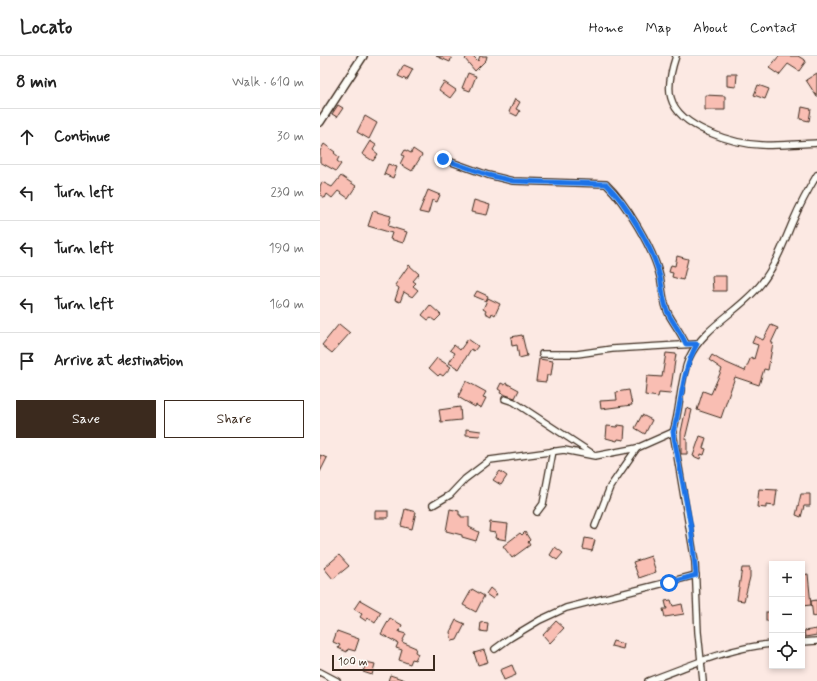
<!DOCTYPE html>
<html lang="en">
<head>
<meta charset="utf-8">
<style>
	body { margin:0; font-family:Mynerve,sans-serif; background:#f6f6f6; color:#222 }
	.controls { position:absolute; right:12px; bottom:12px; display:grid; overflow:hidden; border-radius:0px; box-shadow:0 2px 6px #0003 }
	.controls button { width:36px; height:36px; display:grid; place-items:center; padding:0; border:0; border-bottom:1px solid #e0e0e0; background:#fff; color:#222; font:20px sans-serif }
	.scale { position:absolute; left:12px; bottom:10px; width:103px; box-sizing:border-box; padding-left:4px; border:2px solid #3b2a1e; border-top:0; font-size:11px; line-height:14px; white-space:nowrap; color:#3b2a1e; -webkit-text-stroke:3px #fdfcf7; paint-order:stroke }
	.stop { position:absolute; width:12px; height:12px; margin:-9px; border:3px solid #1a73e8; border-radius:50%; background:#fff }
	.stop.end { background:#1a73e8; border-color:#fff; box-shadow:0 1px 4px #0008 }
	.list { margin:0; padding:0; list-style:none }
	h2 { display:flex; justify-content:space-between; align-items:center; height:52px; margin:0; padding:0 16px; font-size:17px }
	h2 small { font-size:13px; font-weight:400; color:#767676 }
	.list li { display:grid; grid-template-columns:26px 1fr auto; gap:12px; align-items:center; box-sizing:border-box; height:56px; padding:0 16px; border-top:1px solid #e0e0e0 }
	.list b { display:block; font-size:15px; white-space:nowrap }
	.list em { font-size:13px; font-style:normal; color:#767676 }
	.actions { display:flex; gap:8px; padding:12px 16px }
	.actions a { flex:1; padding:9px 0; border:1px solid #3b2a1e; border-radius:0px; text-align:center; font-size:14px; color:#3b2a1e }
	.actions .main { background:#3b2a1e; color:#fff }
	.icon { flex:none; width:22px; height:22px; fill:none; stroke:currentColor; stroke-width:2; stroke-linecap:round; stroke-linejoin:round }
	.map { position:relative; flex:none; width:497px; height:625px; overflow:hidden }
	header { display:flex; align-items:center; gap:24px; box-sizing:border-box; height:56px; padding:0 20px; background:#fff; border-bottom:1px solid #e0e0e0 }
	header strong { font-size:19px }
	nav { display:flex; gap:22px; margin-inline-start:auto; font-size:14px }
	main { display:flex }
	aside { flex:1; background:#fff }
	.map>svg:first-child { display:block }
	.building { fill:#f9beb3; stroke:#3b2a1e }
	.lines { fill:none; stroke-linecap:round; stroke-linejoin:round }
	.minor-casing { stroke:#3b2a1e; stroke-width:8 }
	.tertiary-casing { stroke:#3b2a1e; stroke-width:10 }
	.minor { stroke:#fdfcf7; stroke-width:5.5 }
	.tertiary { stroke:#fdfcf7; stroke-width:7 }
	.route { stroke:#1a73e8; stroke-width:5 }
</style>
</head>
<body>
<header>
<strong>Locato</strong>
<nav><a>Home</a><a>Map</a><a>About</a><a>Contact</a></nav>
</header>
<main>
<aside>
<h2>8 min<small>Walk · 610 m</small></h2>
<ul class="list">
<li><svg class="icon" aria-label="ahead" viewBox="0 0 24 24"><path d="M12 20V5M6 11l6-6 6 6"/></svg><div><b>Continue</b></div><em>30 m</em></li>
<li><svg class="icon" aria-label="left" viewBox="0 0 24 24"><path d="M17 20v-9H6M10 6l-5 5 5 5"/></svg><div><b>Turn left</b></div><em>230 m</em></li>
<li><svg class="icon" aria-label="left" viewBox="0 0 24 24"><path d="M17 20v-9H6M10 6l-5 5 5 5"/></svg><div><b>Turn left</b></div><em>190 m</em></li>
<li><svg class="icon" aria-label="left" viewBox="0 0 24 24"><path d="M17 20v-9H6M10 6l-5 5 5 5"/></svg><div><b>Turn left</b></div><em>160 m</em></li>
<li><svg class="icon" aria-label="arrive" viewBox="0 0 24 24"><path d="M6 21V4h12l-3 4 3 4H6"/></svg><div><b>Arrive at destination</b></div></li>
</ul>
<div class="actions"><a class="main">Save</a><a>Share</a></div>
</aside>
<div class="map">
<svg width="497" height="625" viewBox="0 0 497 625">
	<rect width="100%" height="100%" fill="#fce9e3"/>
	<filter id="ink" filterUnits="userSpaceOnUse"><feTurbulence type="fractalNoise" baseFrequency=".025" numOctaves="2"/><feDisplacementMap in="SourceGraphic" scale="8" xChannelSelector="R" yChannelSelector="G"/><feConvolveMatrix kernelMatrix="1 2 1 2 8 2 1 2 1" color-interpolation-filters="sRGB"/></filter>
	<g filter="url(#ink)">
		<g class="building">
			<polygon points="116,0 132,0 130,6"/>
			<polygon points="148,0 153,0 158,5 160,0 167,0 166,4 155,15 145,3"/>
			<polygon points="459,0 478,0 486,5 479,15 468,8 459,19 449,12"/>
			<polygon points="84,9 93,13 87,24 78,20"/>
			<polygon points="148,17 156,20 150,35 142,32"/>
			<polygon points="497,17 497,41 486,24"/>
			<polygon points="407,18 417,18 416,31 407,30"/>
			<polygon points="124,26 136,34 130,42 119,34"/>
			<polygon points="438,29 449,33 445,43 434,39"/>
			<polygon points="385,39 405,40 405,54 385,54"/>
			<polygon points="195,43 200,46 196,53 200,55 197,60 189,56"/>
			<polygon points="18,49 23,52 17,61 12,58"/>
			<polygon points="482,51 491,53 489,65 480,63"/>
			<polygon points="45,60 57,67 49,83 37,76"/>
			<polygon points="50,85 56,89 53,94 58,98 53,105 42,98"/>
			<polygon points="4,88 15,96 14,97 19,101 17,105 21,108 16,115 0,106 0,95"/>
			<polygon points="93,93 102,99 92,115 80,108 84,100 82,99 85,94 91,97"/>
			<polygon points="68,108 77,111 73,122 64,118"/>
			<polygon points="21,120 36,130 28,142 18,135 12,142 7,138 5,142 0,139 0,130 2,126 12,131"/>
			<polygon points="108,134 120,139 117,146 112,144 108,158 99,156"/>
			<polygon points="154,144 170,149 167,159 151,156"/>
			<polygon points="53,155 71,160 68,170 87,176 83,187 70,183 72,177 48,170"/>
			<polygon points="357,200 368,203 363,224 352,221 353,217 349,216 351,209 355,210"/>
			<polygon points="89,209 99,218 93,225 96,227 93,230 98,234 92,241 84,236 80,246 75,244 79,232 75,229"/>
			<polygon points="392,220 406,220 406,235 393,235"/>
			<polygon points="157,235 168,240 166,245 154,240"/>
			<polygon points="168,242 180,248 175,259 172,257 171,260 165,257 166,255 163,253"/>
			<polygon points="110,249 121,259 115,265 111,262 108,264 102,259"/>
			<polygon points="19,268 30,277 12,297 2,289"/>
			<polygon points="451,269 458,272 451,287 453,287 448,314 444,313 439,329 415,321 401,362 377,354 383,335 391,338 402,313 389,304 392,299 400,304 425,315 431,301 434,303 438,289 432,287 435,280 443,284"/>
			<polygon points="202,279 207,300 199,302 197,289 192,290 191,281"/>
			<polygon points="148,283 158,290 154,295 151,293 139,313 129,307 135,297 130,294 134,289 140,294"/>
			<polygon points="346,297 356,298 350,338 339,337 338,341 325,339 327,320 342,321"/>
			<polygon points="117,302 131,311 123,320 120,318 118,320 109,312"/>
			<polygon points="219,303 233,305 231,319 227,319 226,326 216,325"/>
			<polygon points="146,325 166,336 163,341 166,342 161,352 156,349 155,351 138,341"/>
			<polygon points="181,327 185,329 186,327 199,334 195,342 180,337 181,335 178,333"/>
			<polygon points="309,334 312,349 281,353 280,345 297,344 296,336"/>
			<polygon points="140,351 141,364 121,366 119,354"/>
			<polygon points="366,352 372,354 365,383 367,383 367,398 361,398 361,376"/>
			<polygon points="322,359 332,364 325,378 315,372"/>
			<polygon points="298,369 305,370 304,384 298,383 297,385 286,382 287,370 297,371"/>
			<polygon points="146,373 161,375 160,380 146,379"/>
			<polygon points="380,380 386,382 383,392 386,393 384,399 381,398 380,403 373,400"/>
			<polygon points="0,399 7,402 0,416"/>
			<polygon points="180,415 187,420 181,429 173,424"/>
			<polygon points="439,433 457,434 455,450 446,449 446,452 437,451"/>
			<polygon points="481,438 490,438 490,450 484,450 481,461 476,459"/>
			<polygon points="85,453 96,456 92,473 81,470"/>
			<polygon points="130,453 139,455 139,459 141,459 141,461 149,461 149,471 159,476 156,485 142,481 142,479 126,475"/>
			<rect x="55" y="455" width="13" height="7"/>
			<polygon points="170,466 188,468 186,484 175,482 176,477 169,476"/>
			<polygon points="205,476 210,484 208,486 210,489 192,502 183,490 200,477 202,479"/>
			<polygon points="265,482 275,484 272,495 263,493"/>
			<polygon points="235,491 243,497 237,504 230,499"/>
			<polygon points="19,499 29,510 13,523 4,512"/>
			<polygon points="331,500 336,516 319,522 313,506"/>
			<polygon points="422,512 430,512 430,521 424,545 417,544"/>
			<polygon points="488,518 491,549 482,550 482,519"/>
			<polygon points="170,532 177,538 173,543 166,538"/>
			<polygon points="152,533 164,540 156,556 143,549"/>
			<polygon points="40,544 61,556 55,567 48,562 46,565 40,561 42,558 34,553"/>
			<polygon points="351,544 353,550 362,548 364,558 345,561 343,553 347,553 345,545"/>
			<polygon points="497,544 497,560 493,561 491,545"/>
			<rect x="446" y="556" width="6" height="9"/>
			<polygon points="70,562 82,569 79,576 86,578 82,586 96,592 95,596 98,598 95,604 92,603 90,608 79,604 82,594 76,592 78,587 61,578"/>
			<polygon points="136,564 145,568 137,584 132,585 130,576"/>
			<polygon points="236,565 244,572 230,587 223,579"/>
			<polygon points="161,566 168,567 167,576 160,575"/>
			<polygon points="497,573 497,579 485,581 484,575"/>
			<polygon points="17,575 39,583 35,595 28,593 27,596 18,592 20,589 13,586"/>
			<polygon points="293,585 304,588 303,593 291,590"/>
			<polygon points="164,594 168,606 158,609 154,597"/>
			<polygon points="46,606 55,608 52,619 43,616"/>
			<polygon points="192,609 196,619 184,624 180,614"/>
			<polygon points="70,619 85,624 85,625 68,625"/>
		</g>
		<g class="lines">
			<g class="minor-casing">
				<g id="minor">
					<path d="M356,0C352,12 347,29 351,42C359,72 414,88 442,89C460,90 479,88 497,87"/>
					<path d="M123,103L168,119L193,125L286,128C306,147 332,191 339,217C343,230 342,246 349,259C354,268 361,277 366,288"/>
					<polyline points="222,298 257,298 292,293 377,288"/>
					<polyline points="185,343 194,346 273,398"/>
					<polyline points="113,449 130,439 145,423 170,404 244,394 275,400 317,392"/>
					<polyline points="217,456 223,448 233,395"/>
					<polyline points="275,470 290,431 317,392 353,376"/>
					<polyline points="482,586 497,585"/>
					<polyline points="175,593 190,582 220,564 246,552 376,519"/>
					<polyline points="0,616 17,625"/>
					<path d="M328,625C370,610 407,592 452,588"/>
					<path d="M383,625L378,576L375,506L353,376C361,352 359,326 369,302C384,270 420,255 441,228C456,209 464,186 473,165C480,149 488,134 497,119"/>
				</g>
			</g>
			<g class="tertiary-casing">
				<polyline id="tertiary" points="0,66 43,0"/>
			</g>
			<use href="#minor" class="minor"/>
			<use href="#tertiary" class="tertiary"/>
		</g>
	</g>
	<g class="lines" filter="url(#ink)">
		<path class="route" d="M123,103L168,119L193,125L286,128C306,147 332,191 339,217C343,230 342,246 349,259C354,268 361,277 366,288H377C360,319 363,345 353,376L371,471L376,519L349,527"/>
	</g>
</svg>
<div class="controls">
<button>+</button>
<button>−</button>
<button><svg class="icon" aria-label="locate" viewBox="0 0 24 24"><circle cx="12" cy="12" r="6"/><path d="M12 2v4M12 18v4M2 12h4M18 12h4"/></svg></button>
</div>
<div class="scale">100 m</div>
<div class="stop" style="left:349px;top:527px"></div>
<div class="stop end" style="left:123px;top:103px"></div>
</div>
</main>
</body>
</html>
